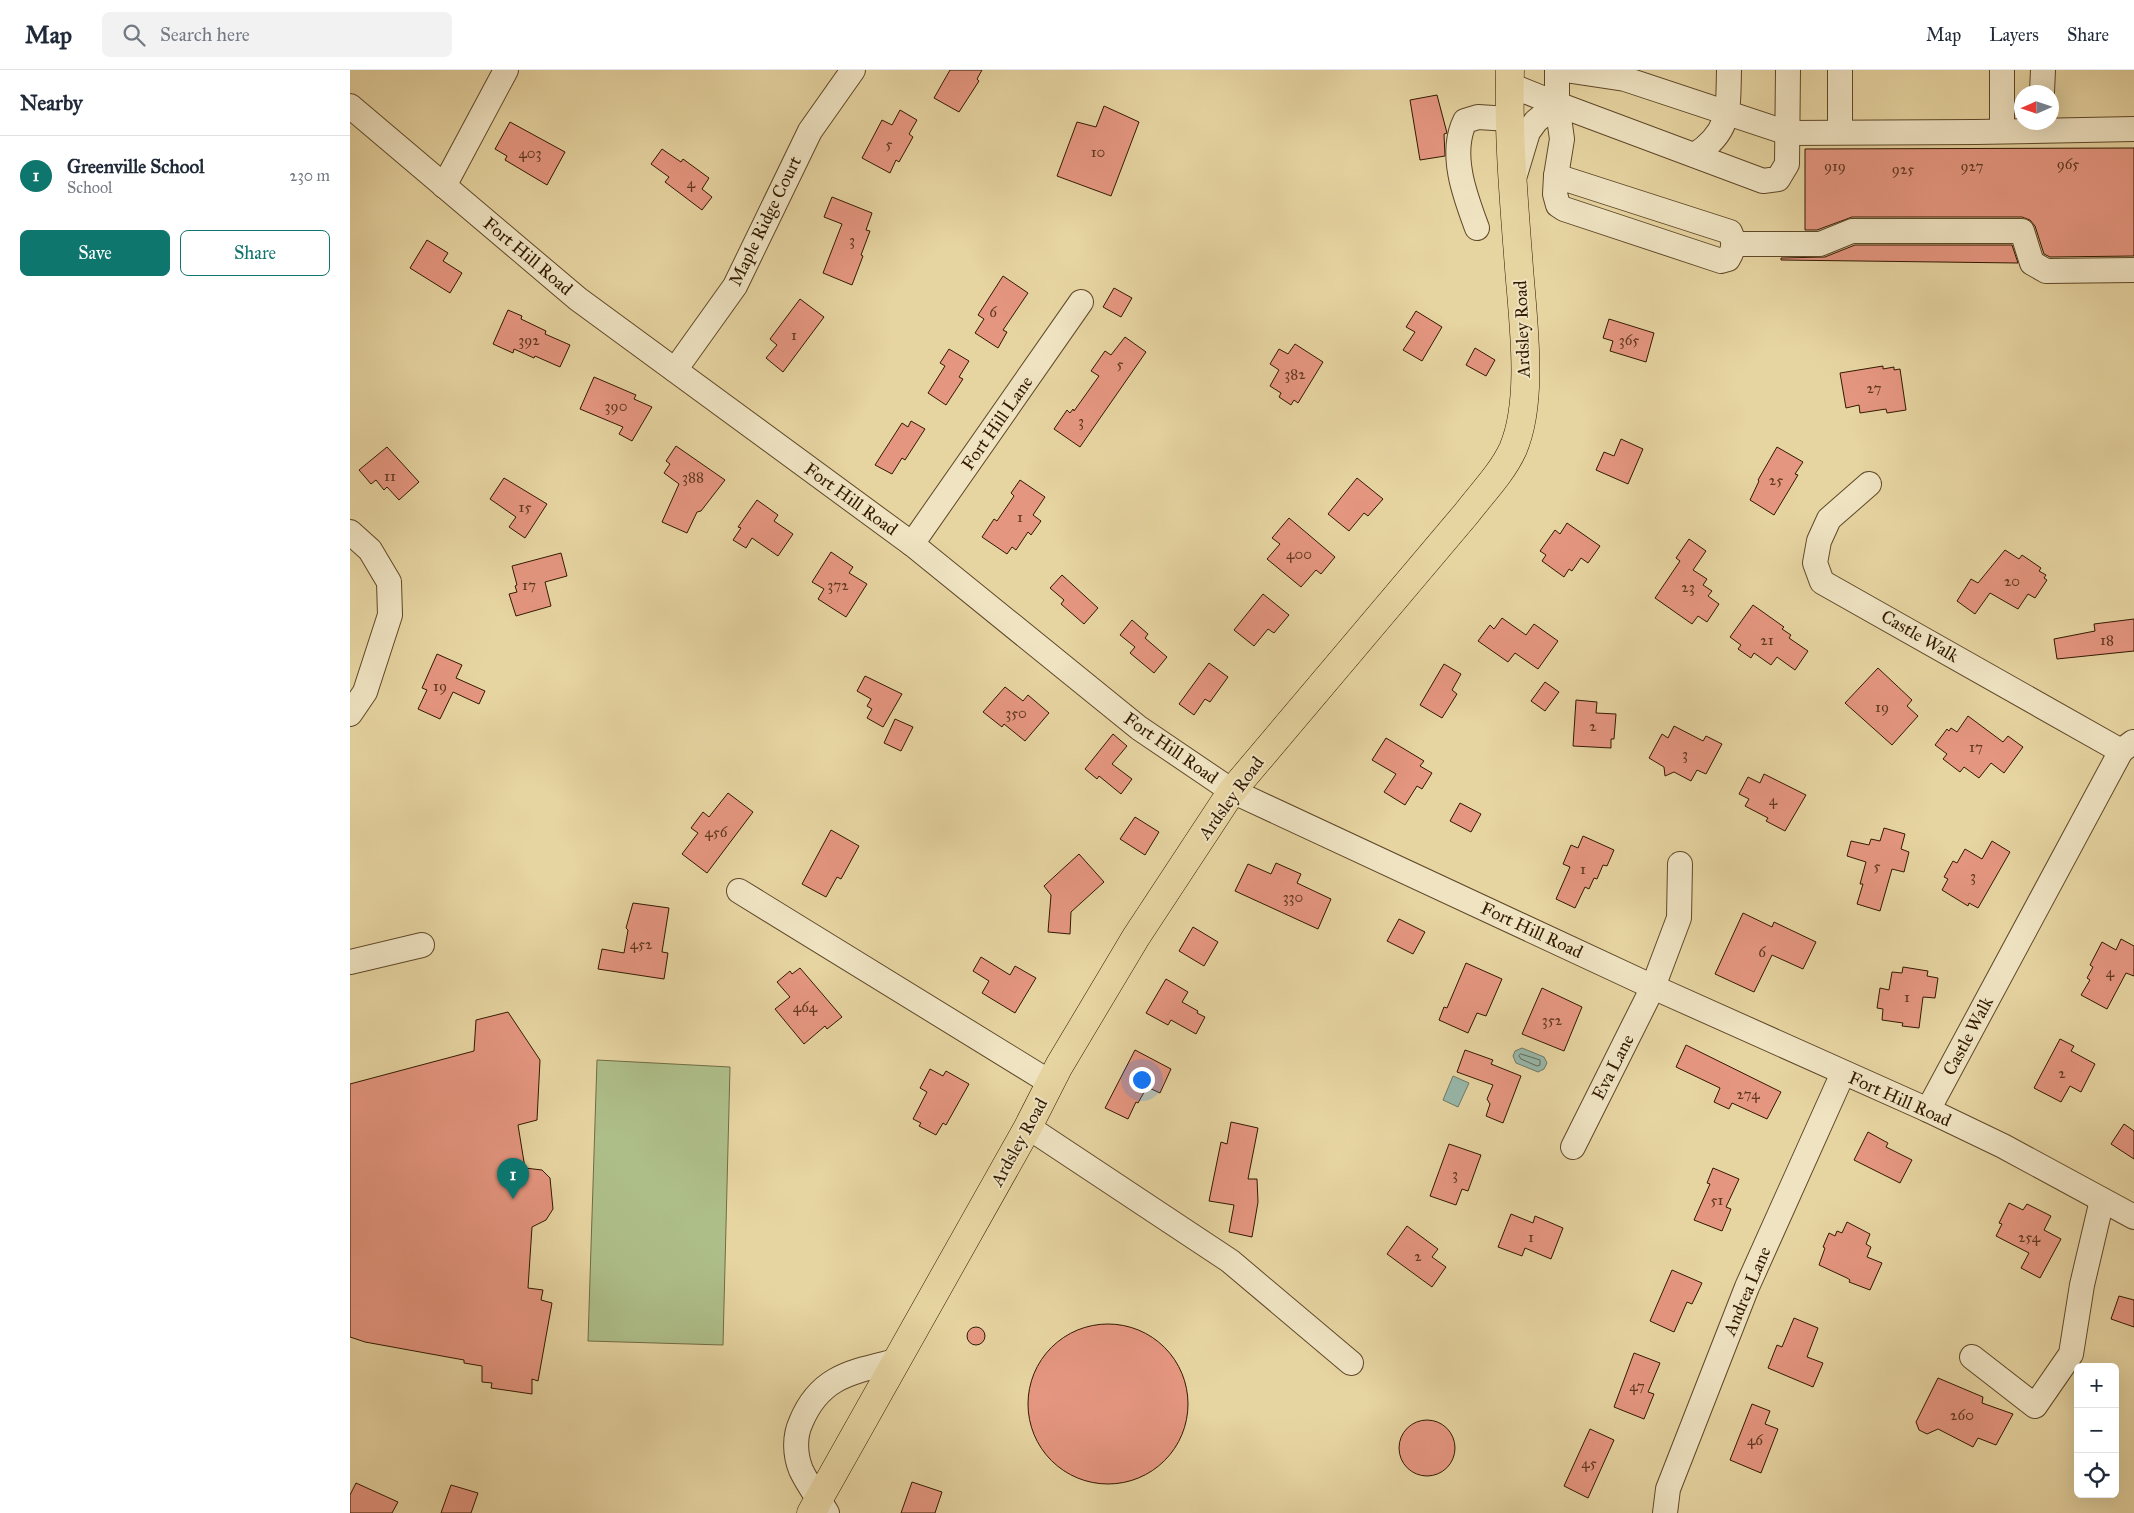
<!DOCTYPE html>
<html lang="en">
<head>
<meta charset="utf-8">
<style>
	body { margin:0; font-family:"IM FELL Great Primer",serif; background:#f2f2f3; color:#1f2937 }
	.controls { position:absolute; right:15px; bottom:15px; display:grid; overflow:hidden; border-radius:8px; box-shadow:0 5px 20px #0002 }
	.controls button { width:45px; height:45px; display:grid; place-items:center; padding:0; border:0; border-bottom:1px solid #e0e1e3; background:#fff; color:#1f2937; font:25px sans-serif }
	.compass { position:absolute; left:1664px; top:15px; width:45px; height:45px; border-radius:50%; background:#fff; box-shadow:0 5px 20px #0002; rotate:267deg }
	.you { position:absolute; left:791px; top:1009px; width:18px; height:18px; margin:-12px; border:4px solid #fff; border-radius:50%; background:#1a73e8; box-shadow:0 0 0 8px #1a73e833 }
	.badge { display:grid; place-items:center; width:32px; height:32px; border-radius:50%; background:#0f766e; color:#fff; font-size:16px; font-weight:700 }
	.pin { position:absolute; translate:-50% -41px; filter:drop-shadow(0 1px 2px #0008) }
	.pin::after { content:''; position:absolute; top:26px; width:18px; height:15px; background:inherit; clip-path:polygon(0 0,100% 0,50% 100%) }
	.list { margin:0; padding:0; list-style:none }
	h2 { display:flex; justify-content:space-between; align-items:center; height:65px; margin:0; padding:0 20px; font-size:21px }
	h2 small { font-size:16px; font-weight:400; color:#747a83 }
	.list li { display:grid; grid-template-columns:32px 1fr auto; gap:15px; align-items:center; box-sizing:border-box; height:80px; padding:0 20px; border-top:1px solid #e0e1e3 }
	.list b { display:block; font-size:19px; white-space:nowrap }
	.list p { margin:0; font-size:16px; white-space:nowrap; color:#747a83 }
	.list em { font-size:16px; font-style:normal; color:#747a83 }
	.actions { display:flex; gap:10px; padding:15px 20px }
	.actions a { flex:1; padding:11px 0; border:1px solid #0f766e; border-radius:8px; text-align:center; font-size:18px; color:#0f766e }
	.actions .main { background:#0f766e; color:#fff }
	.icon { flex:none; width:28px; height:28px; fill:none; stroke:currentColor; stroke-width:2; stroke-linecap:round; stroke-linejoin:round }
	.map { position:relative; flex:none; width:1784px; height:1443px; overflow:hidden }
	header { display:flex; align-items:center; gap:30px; box-sizing:border-box; height:70px; padding:0 25px; background:#fff; border-bottom:1px solid #e0e1e3 }
	header strong { font-size:24px }
	nav { display:flex; gap:28px; margin-inline-start:auto; font-size:18px }
	.search { width:350px; height:45px; background:#f2f2f3; display:flex; align-items:center; gap:12px; box-sizing:border-box; padding:0 18px; border-radius:8px; color:#747a83; font-size:19px }
	main { display:flex }
	aside { flex:1; background:#fff }
	.map>svg:first-child { display:block }
	.green { fill:#aebe89; stroke:#706c44 }
	.water { fill:#97b7aa; stroke:#6f7866 }
	.lines { fill:none; stroke-linecap:round; stroke-linejoin:round }
	.shore { stroke:#646855; stroke-width:1 }
	.building { fill:#e59680; stroke:#321900 }
	.minor-casing { stroke:#5f4828; stroke-width:26 }
	.major-casing { stroke:#321900; stroke-width:29 }
	.minor { stroke:#efe3c2; stroke-width:24 }
	.major { stroke:#e6d4a1; stroke-width:28 }
	.labels { text-anchor:middle; dominant-baseline:central; stroke-width:4; stroke-linejoin:round; paint-order:stroke }
	.number-label { font-size:15px; fill:#5f3820 }
	.street-label { font-size:18px; fill:#321900; stroke:#efe3c2 }
</style>
</head>
<body>
<header>
<strong>Map</strong>
<div class="search"><svg class="icon" aria-label="search" viewBox="0 0 24 24"><circle cx="10" cy="10" r="6"/><path d="M15 15l6 6"/></svg>Search here</div>
<nav><a>Map</a><a>Layers</a><a>Share</a></nav>
</header>
<main>
<aside>
<h2>Nearby<small></small></h2>
<ul class="list">
<li><span class="badge">1</span><div><b>Greenville School</b><p>School</p></div><em>230 m</em></li>
</ul>
<div class="actions"><a class="main">Save</a><a>Share</a></div>
</aside>
<div class="map">
<svg width="1784" height="1443" viewBox="0 0 1784 1443">
	<rect width="100%" height="100%" fill="#e6d4a1"/>
	<filter id="stains"><feTurbulence type="fractalNoise" baseFrequency=".004" numOctaves="4"/><feColorMatrix values="0 0 0 0 .2 0 0 0 0 .09 0 0 0 0 .02 0 0 0 .5 -.17"/></filter>
	<radialGradient id="worn" r=".72"><stop offset=".6" stop-color="#630" stop-opacity="0"/><stop offset="1" stop-color="#630" stop-opacity=".3"/></radialGradient>
	<polygon class="green" points="247,990 380,997 373,1275 238,1271"/>
	<g class="water">
		<polygon points="1172,978 1194,987 1197,993 1194,999 1188,1002 1166,993 1163,986 1165,981"/>
		<polygon points="1103,1006 1119,1013 1108,1037 1093,1030"/>
	</g>
	<g class="lines">
		<polygon class="shore" points="1171,984 1190,990 1190,995 1187,996 1171,989 1169,986"/>
	</g>
	<g class="building">
		<polygon points="600,0 632,0 627,9 629,11 609,42 584,28"/>
		<polygon points="1087,25 1097,63 1094,64 1095,86 1070,90 1060,30"/>
		<polygon points="754,36 789,52 761,126 707,106 727,52 746,57"/>
		<polygon points="550,40 567,50 559,64 563,67 549,92 546,90 540,103 512,88 532,50 542,55"/>
		<polygon points="160,52 215,82 197,115 155,90 157,86 145,79"/>
		<polygon points="1784,78 1784,186 1700,187 1694,184 1685,156 1680,150 1672,147 1502,147 1467,160 1455,160 1455,79"/>
		<polygon points="312,79 331,92 333,89 359,108 352,119 362,127 352,140 315,112 319,107 301,94"/>
		<polygon points="482,127 522,143 516,160 520,161 511,185 513,186 502,215 473,203 492,154 474,147"/>
		<polygon points="77,170 98,183 93,191 112,203 100,223 60,198"/>
		<polygon points="1505,175 1662,175 1668,193 1431,190 1431,188 1475,187"/>
		<polygon points="653,206 678,223 653,260 657,262 648,278 625,263 634,249 628,245"/>
		<polygon points="764,218 782,228 771,247 753,237"/>
		<polygon points="450,229 474,247 433,302 416,288 427,275 420,269"/>
		<polygon points="158,240 172,246 171,249 196,261 195,264 220,275 210,297 185,286 184,288 164,279 163,283 143,274"/>
		<polygon points="1066,241 1092,257 1072,291 1053,280 1065,262 1056,257"/>
		<polygon points="1259,249 1304,263 1296,292 1260,281 1263,271 1253,268"/>
		<polygon points="775,267 796,282 730,377 704,359 717,340 720,343 723,339 724,341 749,306 741,301 755,281 761,285"/>
		<polygon points="945,274 973,292 948,333 944,330 941,335 929,327 931,323 920,316 929,300 920,294 929,279 938,284"/>
		<polygon points="1125,278 1145,290 1136,306 1116,295"/>
		<polygon points="599,279 619,291 609,307 613,309 596,335 578,323 595,296 590,293"/>
		<polygon points="1533,296 1533,299 1544,297 1544,300 1550,299 1556,340 1537,343 1536,339 1510,343 1509,335 1496,338 1490,303"/>
		<polygon points="244,307 286,325 284,329 302,337 282,371 269,364 273,357 230,339"/>
		<polygon points="561,351 575,359 555,390 552,388 542,404 525,395 552,353 558,357"/>
		<polygon points="1271,369 1293,379 1278,414 1246,400 1254,382 1264,386"/>
		<polygon points="326,376 375,410 351,441 347,442 337,463 312,452 329,414 314,403 320,394 316,391"/>
		<polygon points="37,377 69,412 49,430 37,417 34,420 26,410 21,414 9,400"/>
		<polygon points="1427,377 1453,392 1445,404 1448,405 1424,445 1400,430 1409,411 1408,410"/>
		<polygon points="154,408 197,434 175,468 159,457 166,447 140,429"/>
		<polygon points="1007,408 1033,429 1018,446 1014,443 999,461 978,444"/>
		<polygon points="670,410 695,427 683,445 691,451 681,465 678,462 666,480 662,477 657,484 632,467 644,449 647,451 664,426 661,423"/>
		<polygon points="407,430 428,445 424,451 443,464 428,486 402,468 396,478 383,470 391,458 388,457"/>
		<polygon points="939,448 985,487 971,504 966,500 951,517 917,489 930,474 922,468"/>
		<polygon points="1217,453 1250,476 1238,493 1231,488 1222,501 1219,499 1214,507 1192,491 1196,485 1190,481 1205,460 1210,464"/>
		<polygon points="1339,469 1356,481 1343,500 1357,509 1353,515 1362,521 1358,526 1369,534 1357,552 1348,546 1342,554 1305,528 1330,491 1326,488"/>
		<polygon points="1655,480 1669,489 1672,485 1691,498 1689,501 1696,505 1694,508 1697,510 1685,528 1678,524 1668,539 1640,523 1625,544 1607,531 1621,509 1628,513"/>
		<polygon points="481,482 503,497 499,503 517,514 496,547 468,529 474,519 462,512"/>
		<polygon points="211,483 217,506 195,512 201,536 166,546 159,524 167,522 165,516 167,515 162,496"/>
		<polygon points="712,505 748,538 734,554 711,534 714,530 700,518"/>
		<polygon points="913,524 939,545 924,563 918,559 904,576 884,560"/>
		<polygon points="1403,535 1434,557 1432,559 1441,565 1439,568 1458,581 1445,600 1427,587 1421,595 1404,583 1401,588 1388,579 1391,575 1380,567"/>
		<polygon points="1152,548 1176,565 1184,554 1208,571 1188,599 1165,583 1158,592 1128,571 1140,555 1144,559"/>
		<polygon points="1784,549 1784,581 1707,589 1704,569 1745,561 1744,554"/>
		<polygon points="782,550 798,564 795,568 817,587 804,603 780,583 785,577 770,565"/>
		<polygon points="87,584 112,595 106,608 135,621 129,634 103,622 90,649 68,639 77,620 72,618"/>
		<polygon points="859,593 878,607 860,632 855,629 844,645 829,634"/>
		<polygon points="1094,594 1111,604 1102,620 1107,624 1092,648 1070,635"/>
		<polygon points="1528,598 1562,630 1557,636 1568,646 1542,675 1495,633"/>
		<polygon points="515,606 552,624 533,657 517,648 522,639 517,636 521,629 507,621"/>
		<polygon points="1195,612 1209,622 1195,641 1181,631"/>
		<polygon points="655,617 673,631 678,625 699,643 675,671 654,654 652,657 633,642"/>
		<polygon points="1226,630 1247,632 1246,643 1266,644 1264,669 1261,669 1261,678 1223,676"/>
		<polygon points="1618,646 1653,672 1658,666 1673,677 1654,703 1641,693 1629,708 1614,697 1610,702 1593,689 1597,684 1585,675 1597,659 1599,661 1601,658 1607,662"/>
		<polygon points="545,649 563,657 551,681 534,673"/>
		<polygon points="1324,656 1353,671 1356,666 1372,674 1356,704 1347,700 1341,711 1324,702 1315,706 1314,697 1299,688 1312,664 1318,668"/>
		<polygon points="763,664 777,676 762,694 782,709 771,724 749,706 747,709 735,699"/>
		<polygon points="1036,668 1074,691 1070,696 1082,703 1072,719 1067,716 1055,735 1034,722 1046,704 1022,690"/>
		<polygon points="1414,704 1456,725 1435,761 1416,751 1418,748 1395,736 1399,729 1389,724 1398,707 1410,713"/>
		<polygon points="378,723 403,742 357,803 332,784 348,763 341,758 353,742 359,747"/>
		<polygon points="1110,733 1131,744 1121,762 1100,751"/>
		<polygon points="785,747 809,762 795,785 770,769"/>
		<polygon points="1534,758 1555,764 1551,779 1559,782 1554,802 1542,799 1530,841 1507,834 1513,814 1510,814 1516,792 1497,786 1501,771 1519,775 1521,769 1530,771"/>
		<polygon points="481,760 509,776 491,809 487,807 476,827 452,814"/>
		<polygon points="1233,766 1264,780 1257,796 1253,795 1247,809 1244,808 1239,819 1235,817 1225,838 1206,829 1220,797 1213,794 1221,775 1228,778"/>
		<polygon points="1642,771 1660,782 1628,838 1619,833 1618,836 1592,820 1598,809 1594,807 1603,791 1607,793 1615,779 1632,789"/>
		<polygon points="729,784 754,812 721,842 720,864 698,862 701,825 694,816"/>
		<polygon points="926,793 951,804 947,813 981,829 968,859 885,821 898,794 921,804"/>
		<polygon points="283,833 319,838 312,882 318,883 314,909 248,899 252,879 274,883 278,860 276,858"/>
		<polygon points="1393,843 1422,857 1424,852 1466,872 1453,899 1422,885 1404,922 1365,904"/>
		<polygon points="1049,849 1075,862 1063,884 1037,871"/>
		<polygon points="843,857 868,872 854,896 829,881"/>
		<polygon points="1771,869 1784,876 1784,906 1776,903 1757,939 1731,925 1740,910 1737,908 1743,897 1740,895 1752,872 1766,880"/>
		<polygon points="631,887 660,905 665,896 686,908 665,943 632,923 639,911 623,901"/>
		<polygon points="1116,893 1152,909 1136,946 1127,943 1118,963 1089,950 1094,937 1097,938"/>
		<polygon points="1553,897 1578,901 1577,906 1588,908 1585,928 1573,927 1569,958 1552,956 1553,953 1532,950 1533,939 1527,938 1530,918 1539,920 1542,902 1552,903"/>
		<polygon points="450,898 492,947 477,959 475,956 454,974 425,939 440,927 427,912 440,901 442,904"/>
		<polygon points="816,909 838,922 832,932 848,941 847,943 855,947 846,964 821,950 818,955 796,943"/>
		<polygon points="1192,918 1232,937 1214,981 1172,964"/>
		<polygon points="158,942 190,990 187,1050 168,1055 175,1098 192,1100 200,1108 203,1139 196,1150 182,1157 178,1218 193,1220 191,1230 202,1233 188,1311 182,1309 182,1324 141,1318 142,1313 132,1312 132,1296 114,1293 114,1290 15,1272 0,1267 0,1014 124,981 126,950"/>
		<polygon points="1710,969 1724,976 1721,981 1745,994 1731,1022 1720,1016 1711,1032 1684,1018"/>
		<polygon points="1336,975 1431,1022 1417,1049 1382,1033 1379,1039 1364,1032 1370,1018 1326,997"/>
		<polygon points="785,980 821,999 810,1023 797,1017 788,1033 786,1032 778,1049 755,1038"/>
		<polygon points="1115,980 1143,990 1141,994 1171,1006 1153,1053 1136,1046 1140,1034 1137,1029 1143,1015 1107,1002"/>
		<polygon points="580,999 593,1006 596,1001 619,1014 596,1055 593,1053 586,1065 569,1056 571,1053 563,1049 577,1022 570,1018"/>
		<polygon points="881,1052 908,1058 898,1109 907,1109 908,1132 902,1167 879,1162 884,1135 859,1131 871,1072 877,1074"/>
		<polygon points="1774,1054 1784,1061 1784,1089 1761,1074"/>
		<polygon points="1518,1062 1538,1073 1536,1077 1562,1090 1550,1113 1504,1090"/>
		<polygon points="1099,1074 1131,1085 1118,1121 1112,1119 1106,1135 1080,1126"/>
		<polygon points="1363,1098 1389,1109 1376,1137 1381,1139 1372,1161 1344,1150 1360,1114 1357,1113"/>
		<polygon points="1659,1133 1673,1140 1677,1134 1701,1146 1694,1160 1711,1169 1690,1208 1671,1198 1679,1183 1646,1166 1652,1154 1649,1153"/>
		<polygon points="1161,1144 1183,1153 1185,1146 1213,1158 1201,1189 1175,1178 1172,1186 1148,1177"/>
		<polygon points="1497,1152 1520,1164 1516,1174 1521,1177 1517,1187 1532,1193 1520,1220 1499,1212 1500,1210 1497,1208 1469,1195 1475,1178 1473,1177 1479,1163 1485,1166 1487,1161 1492,1163"/>
		<polygon points="1057,1156 1088,1179 1082,1187 1096,1197 1082,1217 1037,1184"/>
		<polygon points="1322,1200 1352,1213 1342,1234 1337,1232 1324,1262 1300,1251"/>
		<polygon points="1769,1226 1784,1230 1784,1257 1761,1249"/>
		<polygon points="1444,1248 1468,1258 1457,1287 1473,1293 1463,1317 1418,1298 1427,1275 1432,1277"/>
		<circle cx="758" cy="1334" r="80"/>
		<circle cx="626" cy="1266" r="9"/>
		<polygon points="1284,1283 1310,1293 1298,1322 1304,1324 1294,1349 1264,1337"/>
		<polygon points="1588,1308 1633,1327 1632,1333 1663,1344 1646,1375 1628,1368 1623,1377 1588,1359 1577,1364 1569,1360 1566,1352"/>
		<polygon points="1402,1334 1420,1341 1415,1354 1428,1359 1411,1403 1380,1390"/>
		<circle cx="1077" cy="1378" r="28"/>
		<polygon points="1240,1359 1264,1370 1238,1428 1214,1416"/>
		<polygon points="562,1412 592,1422 585,1443 551,1443"/>
		<polygon points="6,1413 48,1432 42,1443 0,1443 0,1425"/>
		<polygon points="101,1415 128,1423 121,1443 91,1443"/>
	</g>
	<g class="lines">
		<g class="minor-casing">
			<g id="minor">
				<polyline points="1215,0 1275,9 1438,63 1626,62 1784,59"/>
				<polyline points="1490,0 1490,61"/>
				<polyline points="1160,15 1207,34 1413,111 1428,109 1437,94 1438,0"/>
				<polyline points="1692,22 1693,0"/>
				<polyline points="0,36 228,229 562,474 789,658 882,721 1303,917 1578,1040 1653,1076 1784,1147"/>
				<polyline points="1652,61 1652,0"/>
				<path d="M1345,85C1381,61 1378,39 1379,0"/>
				<polyline points="1165,105 1178,62 1186,51 1207,34"/>
				<path d="M1206,106L1380,162C1385,173 1384,179 1378,189L1371,191L1214,139L1208,135L1205,124Z"/>
				<polyline points="1206,106 1212,69 1207,34 1207,0"/>
				<polyline points="94,116 156,0"/>
				<path d="M1127,158C1115,126 1099,84 1115,51L1128,47L1159,49"/>
				<polyline points="1384,174 1470,174 1502,161 1672,161 1682,193 1696,201 1784,200"/>
				<polyline points="325,300 385,216 460,61 503,0"/>
				<polyline points="1519,414 1479,449 1469,471 1465,493 1472,512 1771,681"/>
				<polyline points="0,462 20,480 39,512 40,545 15,622 0,644"/>
				<polyline points="562,474 731,232"/>
				<polyline points="389,821 701,1013"/>
				<polyline points="0,892 72,875"/>
				<polyline points="1578,1040 1771,681 1783,672"/>
				<polyline points="678,1057 880,1191 1001,1293"/>
				<polyline points="1223,1077 1303,917 1329,848 1330,794"/>
				<polyline points="1622,1287 1685,1336 1721,1284 1732,1215 1752,1130"/>
				<path d="M477,1443C469,1429 458,1415 451,1400C445,1385 444,1367 451,1352C470,1306 502,1302 546,1291"/>
				<polyline points="1315,1443 1318,1419 1397,1217 1493,1003"/>
			</g>
		</g>
		<g class="major-casing">
			<path id="major" d="M461,1443L678,1057L709,996L786,867L882,721L1116,444C1132,423 1152,403 1163,379C1184,330 1173,251 1169,198C1164,132 1158,66 1160,0"/>
		</g>
		<use href="#minor" class="minor"/>
		<use href="#major" class="major"/>
	</g>
	<g class="labels">
		<g class="number-label">
			<text x="539" y="74">5</text>
			<text x="748" y="82">10</text>
			<text x="180" y="83">403</text>
			<text x="1718" y="94">965</text>
			<text x="1485" y="96">919</text>
			<text x="1622" y="96">927</text>
			<text x="1553" y="99">925</text>
			<text x="341" y="113">4</text>
			<text x="502" y="170">3</text>
			<text x="643" y="242">6</text>
			<text x="444" y="265">1</text>
			<text x="179" y="270">392</text>
			<text x="1279" y="270">365</text>
			<text x="770" y="294">5</text>
			<text x="945" y="304">382</text>
			<text x="1524" y="318">27</text>
			<text x="266" y="336">390</text>
			<text x="731" y="351">3</text>
			<text x="40" y="406">11</text>
			<text x="343" y="407">388</text>
			<text x="1426" y="410">25</text>
			<text x="175" y="437">15</text>
			<text x="670" y="447">1</text>
			<text x="949" y="484">400</text>
			<text x="1662" y="511">20</text>
			<text x="179" y="515">17</text>
			<text x="488" y="515">372</text>
			<text x="1338" y="517">23</text>
			<text x="1417" y="570">21</text>
			<text x="1757" y="570">18</text>
			<text x="90" y="616">19</text>
			<text x="1532" y="637">19</text>
			<text x="666" y="643">350</text>
			<text x="1243" y="656">2</text>
			<text x="1626" y="677">17</text>
			<text x="1335" y="684">3</text>
			<text x="1423" y="730">4</text>
			<text x="366" y="762">456</text>
			<text x="1527" y="796">5</text>
			<text x="1233" y="799">1</text>
			<text x="1623" y="806">3</text>
			<text x="943" y="827">330</text>
			<text x="291" y="874">452</text>
			<text x="1412" y="882">6</text>
			<text x="1760" y="902">4</text>
			<text x="1557" y="927">1</text>
			<text x="455" y="937">464</text>
			<text x="1202" y="950">352</text>
			<text x="1712" y="1003">2</text>
			<text x="1398" y="1024">274</text>
			<text x="1105" y="1104">3</text>
			<text x="1367" y="1130">51</text>
			<text x="1181" y="1167">1</text>
			<text x="1679" y="1167">254</text>
			<text x="1068" y="1186">2</text>
			<text x="1287" y="1316">47</text>
			<text x="1612" y="1345">260</text>
			<text x="1405" y="1370">46</text>
			<text x="1239" y="1393">45</text>
		</g>
		<g class="street-label">
			<text transform="translate(415 151) rotate(-64)">Maple Ridge Court</text>
			<text transform="translate(178 186) rotate(40)">Fort Hill Road</text>
			<text transform="translate(1172 259) rotate(-92)">Ardsley Road</text>
			<text transform="translate(647 353) rotate(-55)">Fort Hill Lane</text>
			<text transform="translate(501 429) rotate(36)">Fort Hill Road</text>
			<text transform="translate(1570 566) rotate(30)">Castle Walk</text>
			<text transform="translate(821 678) rotate(35)">Fort Hill Road</text>
			<text transform="translate(881 728) rotate(-54)">Ardsley Road</text>
			<text transform="translate(1182 860) rotate(25)">Fort Hill Road</text>
			<text transform="translate(1618 966) rotate(-62)">Castle Walk</text>
			<text transform="translate(1263 997) rotate(-63)">Eva Lane</text>
			<text transform="translate(1550 1029) rotate(24)">Fort Hill Road</text>
			<text transform="translate(669 1072) rotate(-61)">Ardsley Road</text>
			<text transform="translate(1397 1221) rotate(-67)">Andrea Lane</text>
		</g>
	</g>
	<rect width="100%" height="100%" filter="url(#stains)"/>
	<rect width="100%" height="100%" fill="url(#worn)"/>
</svg>
<div class="controls">
<button>+</button>
<button>−</button>
<button><svg class="icon" aria-label="locate" viewBox="0 0 24 24"><circle cx="12" cy="12" r="6"/><path d="M12 2v4M12 18v4M2 12h4M18 12h4"/></svg></button>
</div>
<svg class="compass" viewBox="-18 -18 36 36"><path d="M0-13l5 13h-10z" fill="#e53935"/><path d="M0 13l5-13h-10z" fill="#747a83"/></svg>
<div class="you"></div>
<div class="pin badge" style="left:163px;top:1129px">1</div>
</div>
</main>
</body>
</html>
